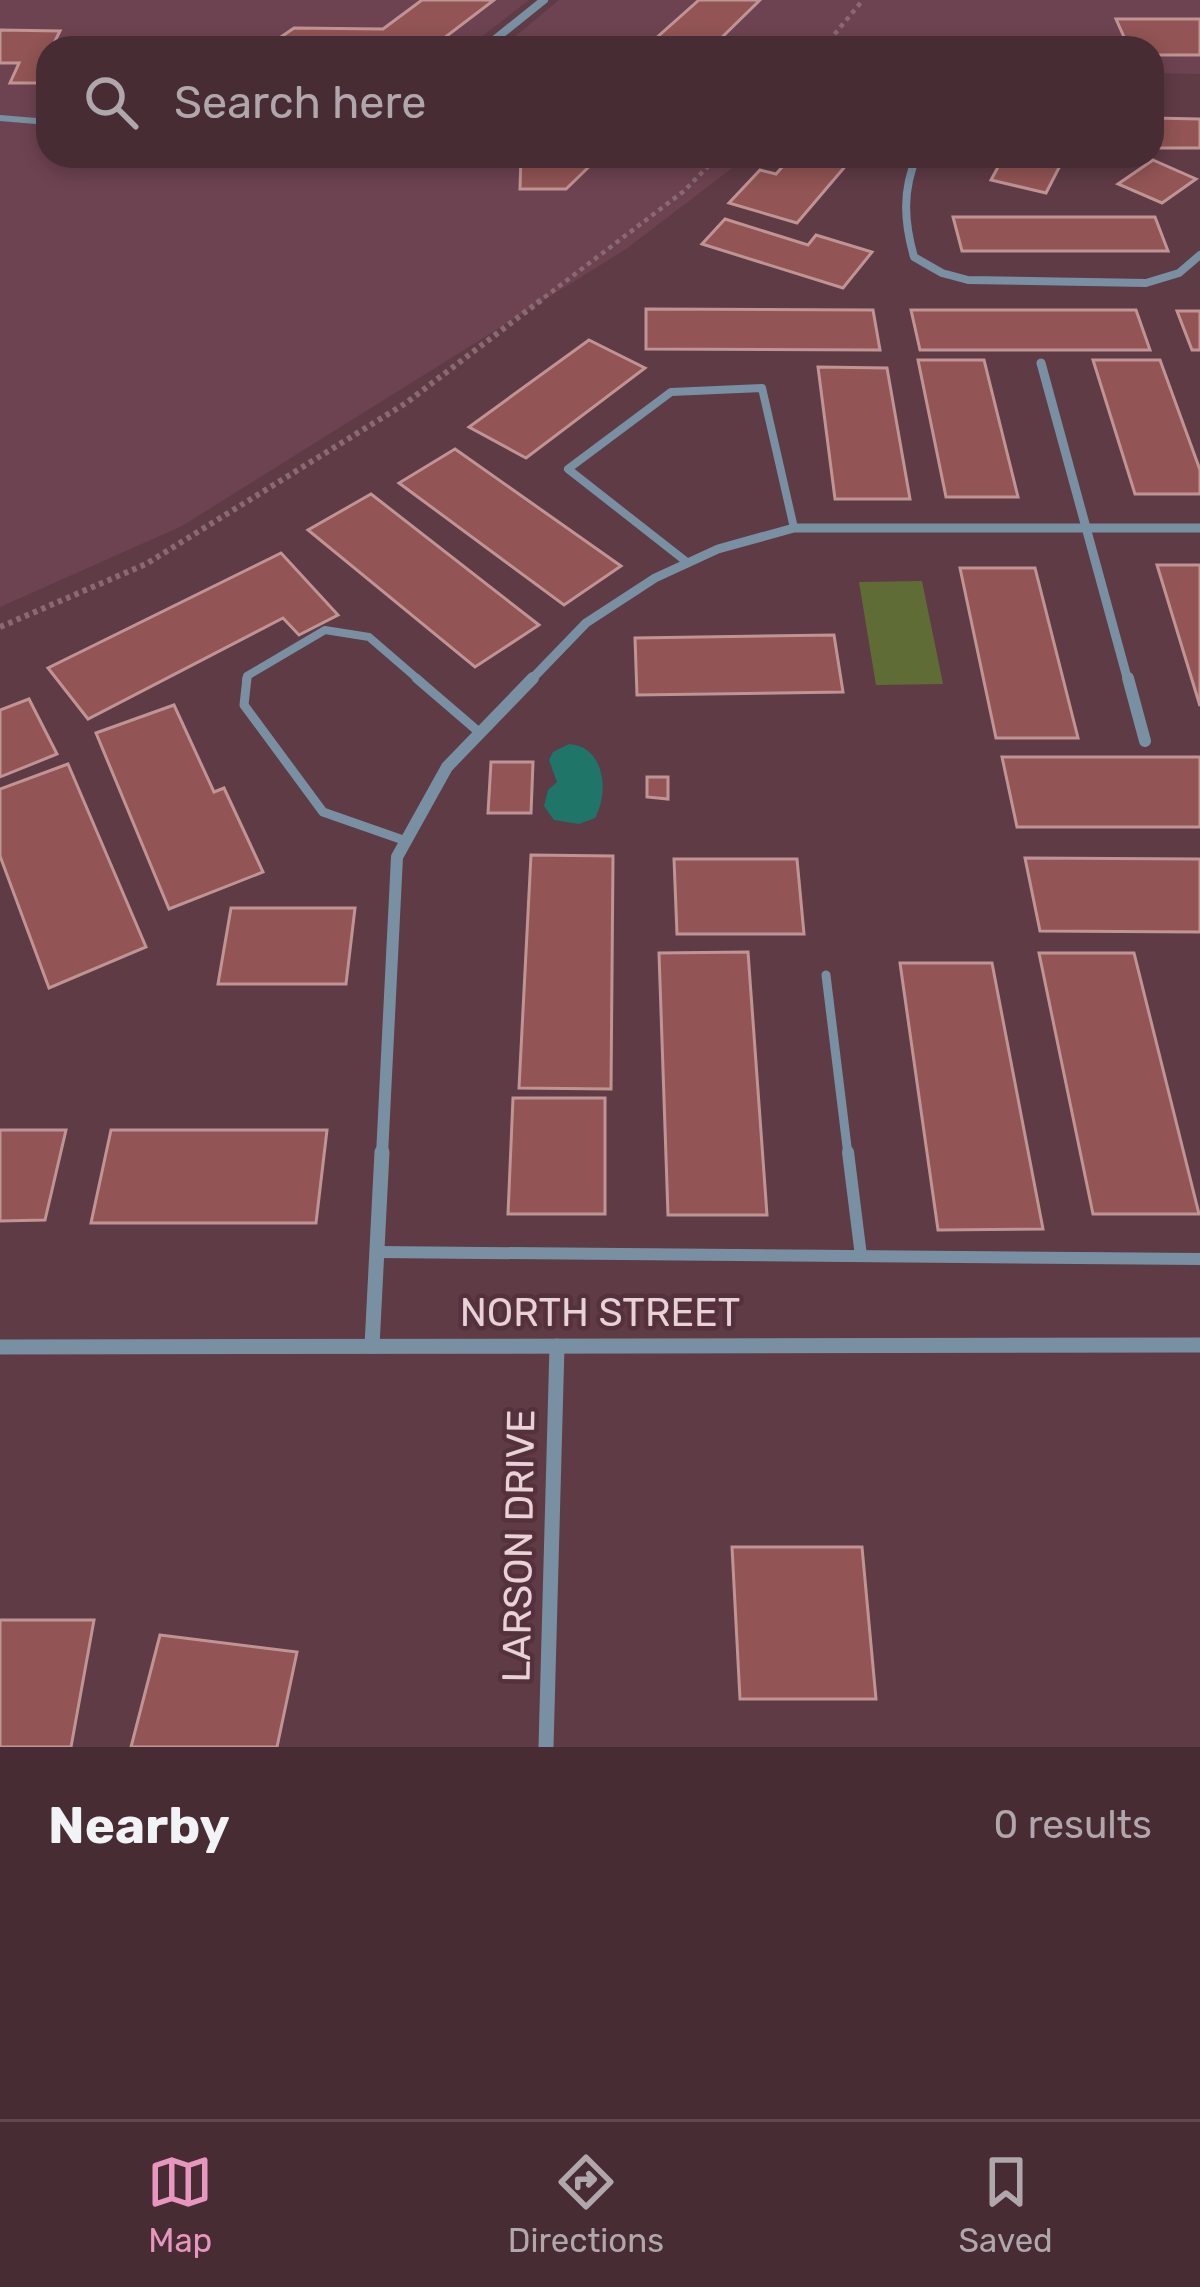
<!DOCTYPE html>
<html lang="en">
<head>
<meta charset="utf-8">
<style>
	body { margin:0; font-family:Rubik,sans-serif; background:#513840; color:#f1f3f6 }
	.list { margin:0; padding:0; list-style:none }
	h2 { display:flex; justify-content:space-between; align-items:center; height:156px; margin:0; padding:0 48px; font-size:51px }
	h2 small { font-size:39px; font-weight:400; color:#b0a7ac }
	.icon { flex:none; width:66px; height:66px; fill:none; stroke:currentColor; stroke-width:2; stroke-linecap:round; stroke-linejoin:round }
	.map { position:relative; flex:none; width:1200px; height:1747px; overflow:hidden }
	.search { position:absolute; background:#472c34; box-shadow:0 6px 18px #0003; left:36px; right:36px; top:36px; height:132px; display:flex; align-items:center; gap:30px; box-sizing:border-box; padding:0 42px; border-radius:36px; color:#b0a7ac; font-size:45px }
	.sheet { height:372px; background:#472c34 }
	nav { display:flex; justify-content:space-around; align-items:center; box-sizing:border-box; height:168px; border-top:3px solid #5f484f; background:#472c34; font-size:33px; color:#b0a7ac }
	nav a { display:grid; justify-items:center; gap:6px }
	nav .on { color:#e797bd }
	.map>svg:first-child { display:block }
	.built { fill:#6e4351 }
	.green { fill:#606c36 }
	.water { fill:#1e7568 }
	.building { fill:#925454; stroke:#c09493; stroke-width:3 }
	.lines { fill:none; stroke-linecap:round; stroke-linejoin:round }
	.path-far1 { stroke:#896972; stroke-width:4.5; stroke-dasharray:4.5 4.5; stroke-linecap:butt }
	.path { stroke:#896972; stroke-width:6; stroke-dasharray:4.5 4.5; stroke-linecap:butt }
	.lane-far3 { stroke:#7990a2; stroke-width:6 }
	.lane-far2 { stroke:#7990a2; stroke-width:8 }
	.lane-far1 { stroke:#7990a2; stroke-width:9 }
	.lane { stroke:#7990a2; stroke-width:12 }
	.street-far3 { stroke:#7990a2; stroke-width:8 }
	.street-far2 { stroke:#7990a2; stroke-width:9 }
	.street-far1 { stroke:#7990a2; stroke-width:12 }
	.street { stroke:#7990a2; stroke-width:15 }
	.labels { text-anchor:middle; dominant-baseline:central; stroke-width:9; stroke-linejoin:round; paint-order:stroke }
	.near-street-label { font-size:39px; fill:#e8d1d7; stroke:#54313c }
</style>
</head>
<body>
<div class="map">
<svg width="1200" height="1747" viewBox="0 0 1200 1747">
	<rect width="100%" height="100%" fill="#5f3b46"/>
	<g class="built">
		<polygon points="0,0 529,0 467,48 48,48 48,156 342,156 352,161 358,156 748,156 626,249 182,526 0,607"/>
		<polygon points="559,0 1200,0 1200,74 1152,73 1152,48 501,48"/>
	</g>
	<polygon class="green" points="922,581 943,684 876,685 859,582"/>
	<path class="water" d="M569,744C604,746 610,791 595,818L579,824L554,820L544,806L548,790L557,782L549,760L553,752Z"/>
	<g class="building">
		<polygon points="422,0 494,0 431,48 265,48 294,28 383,29"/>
		<polygon points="699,0 760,0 711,48 645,48"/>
		<polygon points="1116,19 1200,19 1200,55 1152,55 1152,48 1129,48"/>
		<polygon points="0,30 60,31 53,45 103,46 48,48 48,91 38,90 41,83 10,83 19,63 0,63"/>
		<polygon points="1152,118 1200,119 1200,148 1152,148"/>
		<polygon points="521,156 600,156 566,189 520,189"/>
		<polygon points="792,156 854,156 797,223 729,203 760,170 776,174"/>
		<polygon points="1004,156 1065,156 1046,193 991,180"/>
		<polygon points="1153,160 1196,179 1162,203 1118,184"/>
		<polygon points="953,217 1155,217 1168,251 962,251"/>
		<polygon points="725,219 808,245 816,235 872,252 843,288 702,244"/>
		<polygon points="646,309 873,310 880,350 646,349"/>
		<polygon points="911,310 1136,310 1150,350 920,350"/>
		<polygon points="1177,311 1200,311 1200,350 1192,350"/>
		<polygon points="589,340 645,368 526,458 469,427"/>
		<polygon points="918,360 984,360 1018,497 946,497"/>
		<polygon points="1093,360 1160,360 1200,470 1200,494 1135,494"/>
		<polygon points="818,367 887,368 910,499 835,499"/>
		<polygon points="455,449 621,566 564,605 399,483"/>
		<polygon points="371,494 539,625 475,667 308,530"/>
		<polygon points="281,553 338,615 299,635 283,618 88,719 48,668"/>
		<polygon points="1157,565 1200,565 1200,706"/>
		<polygon points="960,568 1035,568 1078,738 996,738"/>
		<polygon points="834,635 843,692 637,695 635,638"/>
		<polygon points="29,699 57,754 0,777 0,710"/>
		<polygon points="174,705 214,792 224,788 263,872 169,909 96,733"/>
		<polygon points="1002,757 1200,757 1200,827 1017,827"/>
		<polygon points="491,762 533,762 531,813 488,813"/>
		<polygon points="68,764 146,947 49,988 0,856 0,789"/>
		<polygon points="647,777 668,777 668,799 647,797"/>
		<polygon points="531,855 613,856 611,1089 519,1088"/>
		<polygon points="1025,858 1200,859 1200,932 1040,931"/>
		<polygon points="674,859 797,859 804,934 677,934"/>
		<polygon points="231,908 355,908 346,984 218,984"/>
		<polygon points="748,952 767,1215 668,1215 659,953"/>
		<polygon points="1039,953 1134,953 1199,1214 1093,1214"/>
		<polygon points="900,963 992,963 1043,1229 938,1230"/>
		<polygon points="513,1098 605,1098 605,1214 508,1214"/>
		<polygon points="0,1130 66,1130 45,1220 0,1221"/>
		<polygon points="111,1130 327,1130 316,1223 91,1223"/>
		<polygon points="732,1547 862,1547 876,1699 740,1699"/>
		<polygon points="0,1620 94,1620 71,1747 0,1747"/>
		<polygon points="160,1635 297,1652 277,1747 131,1747"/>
	</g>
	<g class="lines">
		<g class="path-far1">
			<polyline points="823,48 863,0"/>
			<polyline points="537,303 684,191 718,156"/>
		</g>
		<polyline class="path" points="0,627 146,564 406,403 541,300"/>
		<polyline class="lane-far3" points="0,118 48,122"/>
		<g class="lane-far2">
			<polyline points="688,563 568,469 671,392 762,388 794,528"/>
			<polyline points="246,681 247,676 325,630 369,637 420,681"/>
		</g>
		<g class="lane-far1">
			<polyline points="247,678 244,705 323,812 406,841"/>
			<polyline points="416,678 480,733"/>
			<polyline points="826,975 848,1155"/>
		</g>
		<g class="lane">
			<polyline points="848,1152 861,1256"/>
			<polyline points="376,1252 1200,1259"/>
		</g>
		<g class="street-far3">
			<polyline points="484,48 544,0"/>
			<path d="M917,156C902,190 904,222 914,257L942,273L968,280L1146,283L1179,273L1200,255"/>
		</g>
		<g class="street-far2">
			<polyline points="1041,363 1128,681"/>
			<polyline points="530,681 586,623 655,578 718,549 794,528 1200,528"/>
		</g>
		<g class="street-far1">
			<polyline points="1128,678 1145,741"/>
			<polyline points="382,1155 397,857 447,767 533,678"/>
		</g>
		<g class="street">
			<polyline points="372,1346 382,1152"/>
			<polyline points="0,1347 1200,1345"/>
			<polyline points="546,1747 557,1346"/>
		</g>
	</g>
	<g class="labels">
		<g class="near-street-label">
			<text x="600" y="1313">NORTH STREET</text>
			<text transform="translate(519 1546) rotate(-89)">LARSON DRIVE</text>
		</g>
	</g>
</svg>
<div class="search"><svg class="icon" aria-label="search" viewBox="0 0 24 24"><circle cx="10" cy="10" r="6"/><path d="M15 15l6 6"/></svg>Search here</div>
</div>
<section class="sheet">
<h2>Nearby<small>0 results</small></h2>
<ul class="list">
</ul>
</section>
<nav>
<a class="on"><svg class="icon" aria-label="map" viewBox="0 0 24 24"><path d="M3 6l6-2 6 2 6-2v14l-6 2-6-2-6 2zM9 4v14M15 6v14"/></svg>Map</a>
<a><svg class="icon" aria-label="directions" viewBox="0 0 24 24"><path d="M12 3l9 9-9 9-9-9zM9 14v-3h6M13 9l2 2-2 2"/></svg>Directions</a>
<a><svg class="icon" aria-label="saved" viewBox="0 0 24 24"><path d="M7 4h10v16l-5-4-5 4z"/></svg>Saved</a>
</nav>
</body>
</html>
